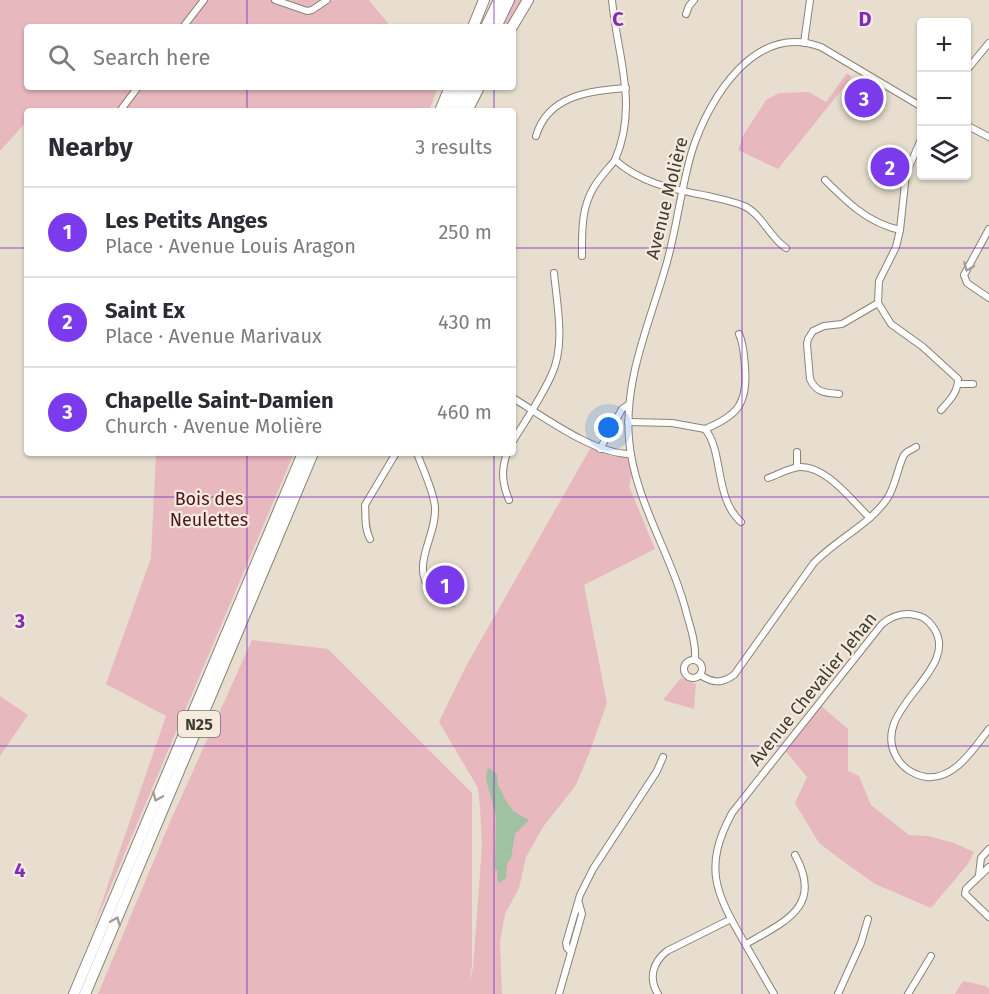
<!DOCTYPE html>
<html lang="en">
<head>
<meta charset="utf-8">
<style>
	body { margin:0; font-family:"Fira Sans",sans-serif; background:#f2f2f3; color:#2b2b33 }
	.controls { position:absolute; right:18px; top:18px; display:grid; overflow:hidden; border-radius:6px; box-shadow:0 2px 4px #0004 }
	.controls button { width:54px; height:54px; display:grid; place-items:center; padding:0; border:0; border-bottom:2px solid #e1e1e2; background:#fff; color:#2b2b33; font:30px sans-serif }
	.you { position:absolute; left:609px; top:428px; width:21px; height:21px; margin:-15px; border:4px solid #fff; border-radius:50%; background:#1a73e8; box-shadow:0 0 0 9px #1a73e833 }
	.badge { display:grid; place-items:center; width:39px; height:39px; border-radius:50%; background:#7c3aed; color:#fff; font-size:20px; font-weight:700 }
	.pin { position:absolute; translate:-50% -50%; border:3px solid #fff; box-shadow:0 2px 6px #0006 }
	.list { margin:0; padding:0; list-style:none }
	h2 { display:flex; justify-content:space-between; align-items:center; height:78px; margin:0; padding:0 24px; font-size:26px }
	h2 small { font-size:20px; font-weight:400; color:#7c7c81 }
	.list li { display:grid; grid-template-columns:39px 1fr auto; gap:18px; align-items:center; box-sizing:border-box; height:90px; padding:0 24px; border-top:2px solid #e1e1e2 }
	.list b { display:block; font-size:22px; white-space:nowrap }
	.list p { margin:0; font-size:20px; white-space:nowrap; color:#7c7c81 }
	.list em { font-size:20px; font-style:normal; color:#7c7c81 }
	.icon { flex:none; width:33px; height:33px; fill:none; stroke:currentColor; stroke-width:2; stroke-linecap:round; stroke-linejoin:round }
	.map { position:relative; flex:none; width:989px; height:994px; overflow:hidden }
	.search { position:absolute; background:#fff; box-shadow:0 2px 4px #0004; left:24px; top:24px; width:492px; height:66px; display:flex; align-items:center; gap:15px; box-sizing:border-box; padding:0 21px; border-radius:6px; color:#7c7c81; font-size:22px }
	.panel { position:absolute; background:#fff; box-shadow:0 2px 4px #0004; left:24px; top:108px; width:492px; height:348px; border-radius:6px }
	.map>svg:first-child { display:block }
	.green { fill:#e8b8bf }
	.water { fill:#a0c2a2 }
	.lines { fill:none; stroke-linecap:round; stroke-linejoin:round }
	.street-casing { stroke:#8b8275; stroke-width:8 }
	.highway-casing { stroke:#8b8275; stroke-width:12 }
	.street { stroke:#fff; stroke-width:6 }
	.highway { stroke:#fff; stroke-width:10 }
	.oneway { stroke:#a09e9a }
	.grid { fill:none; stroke:#7b2cbf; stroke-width:1.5; stroke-opacity:0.55 }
	.labels { text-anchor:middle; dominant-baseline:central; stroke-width:4.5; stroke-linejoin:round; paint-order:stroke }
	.shield { fill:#f5ebdc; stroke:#767068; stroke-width:1.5 }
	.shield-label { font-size:16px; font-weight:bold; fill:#403c36 }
	.street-label { font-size:18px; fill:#403c36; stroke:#f5ebdc }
	.park-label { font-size:18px; fill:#4e1423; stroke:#f5ebdc }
	.grid-label { font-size:20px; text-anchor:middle; font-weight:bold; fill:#7b2cbf; stroke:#f5ebdc; stroke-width:4.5; stroke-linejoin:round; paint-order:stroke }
</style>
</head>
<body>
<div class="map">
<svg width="989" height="994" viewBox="0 0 989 994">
	<rect width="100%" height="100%" fill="#e7decf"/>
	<g class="green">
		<path d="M0,0H321L312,7H299L295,10C316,22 318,4 334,0C344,0 358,0 369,0L391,27H27V87H438L429,111H120L118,109L117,111H42L39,108L36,111H27V121L0,151Z"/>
		<polygon points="514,0 524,0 508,27 502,27"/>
		<polygon points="847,73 852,77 778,169 738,150 744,134 766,100 779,93 809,92 826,102"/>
		<polygon points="591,447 611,456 629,458 632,474 629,486 655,549 584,585 607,703 590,751 576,785 543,827 526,857 519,888 505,914 500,942 502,994 98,994 170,822 252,640 328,649 472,793 472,966 469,983 473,968 482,846 480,808 478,788 439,722 465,668"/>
		<polygon points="156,453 294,453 93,928 166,716 106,684 151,558"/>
		<polygon points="681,678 696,684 694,709 663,700"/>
		<polygon points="0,696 28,715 0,756"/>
		<polygon points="820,705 848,729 848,771 859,776 871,805 909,835 928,836 954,843 974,852 968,864 931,908 875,884 844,862 819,843 795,803 807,777 785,750"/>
		<polygon points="963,981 986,986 989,989 989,994 955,994"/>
	</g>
	<polygon class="water" points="489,768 497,774 498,785 507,802 513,811 529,820 515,834 511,858 507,863 506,878 500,883 497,879 498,871 495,869 496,816 486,779 487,770"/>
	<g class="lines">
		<g class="street-casing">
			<g id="street">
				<polyline points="275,0 307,11 312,10 327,0"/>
				<path d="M612,0C617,55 639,105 615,160C642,184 673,189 708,196C720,199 732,201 744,206C762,214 769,237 786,248"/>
				<polyline points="686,14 689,6 694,0"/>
				<polyline points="183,27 204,0"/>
				<polyline points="804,43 810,0"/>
				<polyline points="966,71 989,43"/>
				<polyline points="120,111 138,87"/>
				<polyline points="966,125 989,137"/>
				<path d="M536,136C548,95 590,91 626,88"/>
				<path d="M922,137L906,174L900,230L896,247L879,281L878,303L891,324L923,347L958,379C958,392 950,400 941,410"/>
				<path d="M825,180C847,202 868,223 900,230"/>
				<polyline points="989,229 964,275 967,283 989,298"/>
				<path d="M582,256C582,232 581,208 594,187C600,177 608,169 615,160"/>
				<polyline points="958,384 973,384"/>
				<path d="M839,394C826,393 816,393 810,379L807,344L808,339L813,331L824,326L842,324L878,303"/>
				<path d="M513,398C544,417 595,455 631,454"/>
				<path d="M628,422L672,423L705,429C724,452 714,498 741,522"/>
				<path d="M705,429C737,416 748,404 745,367C744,356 744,345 739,334"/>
				<path d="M513,441C526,420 541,398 551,376C566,346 557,305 554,273"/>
				<polyline points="600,449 622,409 628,405"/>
				<polyline points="797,452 797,467"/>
				<path d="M417,453C423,470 433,489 435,507C437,538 409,564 432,593C437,600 443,604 452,603"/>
				<path d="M507,453C501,470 502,483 509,500"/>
				<path d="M768,478C777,475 789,468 799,467C826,465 852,501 870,518"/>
				<path d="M370,539C364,527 366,517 365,505L396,453"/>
				<path d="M695,659C696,644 691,629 687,615C672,554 634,501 629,439C624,377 651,320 667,262C677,226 681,188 692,151C709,98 755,22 821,47L922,107"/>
				<circle cx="693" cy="669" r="9"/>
				<path d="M700,675C713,683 721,684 734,675L813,564C835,540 868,526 887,499C896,485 897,469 904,455L907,452L916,447"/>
				<polyline points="989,867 966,889 965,894 989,917"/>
				<polyline points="979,875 981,858 989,849"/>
				<path d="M746,944C784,922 824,907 795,855"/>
				<polyline points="571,952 567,948 566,943 580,895 593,869 657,771 663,757"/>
				<polyline points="559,994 582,914 579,903"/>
				<path d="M658,994C648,978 653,962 667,951L731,919"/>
				<path d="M774,994C764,977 754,959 744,942C715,892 703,867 732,813L882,624C892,616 902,612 915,615C923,616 929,621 933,627C964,670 867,709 897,758C903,768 914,775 926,777C955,780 974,748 989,729"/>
				<polyline points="838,994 861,943 868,919"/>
				<polyline points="908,994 931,956"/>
			</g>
		</g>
		<g class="highway-casing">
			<g id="highway">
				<polyline points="473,27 484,0"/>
				<polyline points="486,27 499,0"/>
				<polyline points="496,27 509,0"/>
				<polyline points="512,27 528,0"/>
				<polyline points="440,111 450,87"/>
				<polyline points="448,111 459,87"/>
				<polyline points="458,111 469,87"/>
				<polyline points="467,111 479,87"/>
				<polyline points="74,994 303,453"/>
				<polyline points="85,994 313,453"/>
			</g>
		</g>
		<use href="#street" class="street"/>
		<use href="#highway" class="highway"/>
	</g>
	<defs><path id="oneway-chevron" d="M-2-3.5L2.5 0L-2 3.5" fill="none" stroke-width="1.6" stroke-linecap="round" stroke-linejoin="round" transform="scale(1.5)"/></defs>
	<g class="oneway">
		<use href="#oneway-chevron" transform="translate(968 267) rotate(113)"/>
		<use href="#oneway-chevron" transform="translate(157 797) rotate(113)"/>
		<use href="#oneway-chevron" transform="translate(116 921) rotate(-67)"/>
	</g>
	<path class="grid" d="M247,0V27M494,0V27M742,0V994M247,87V111M494,87V111M0,248H27M513,248H989M247,453V994M494,453V994M0,497H989M0,746H989"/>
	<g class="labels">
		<rect class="shield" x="178" y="711" width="42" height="26" rx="4.5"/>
		<g class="shield-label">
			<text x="199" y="724">N25</text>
		</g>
		<g class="street-label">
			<text transform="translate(667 198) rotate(-76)">Avenue Molière</text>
			<text transform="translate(813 689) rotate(-51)">Avenue Chevalier Jehan</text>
		</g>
		<g class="park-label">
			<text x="209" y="499">Bois des<tspan x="209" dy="21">Neulettes</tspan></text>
		</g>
	</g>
	<g class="grid-label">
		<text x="618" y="26">C</text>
		<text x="865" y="26">D</text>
		<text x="20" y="628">3</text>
		<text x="20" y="877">4</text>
	</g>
</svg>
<div class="controls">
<button>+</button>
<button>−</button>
<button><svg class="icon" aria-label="layers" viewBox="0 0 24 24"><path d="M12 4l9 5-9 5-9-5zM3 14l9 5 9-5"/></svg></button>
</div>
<div class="you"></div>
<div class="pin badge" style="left:445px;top:585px">1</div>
<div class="pin badge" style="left:890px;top:167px">2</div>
<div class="pin badge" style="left:864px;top:98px">3</div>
<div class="search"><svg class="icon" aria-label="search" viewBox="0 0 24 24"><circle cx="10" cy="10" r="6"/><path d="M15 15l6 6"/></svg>Search here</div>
<section class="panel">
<h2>Nearby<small>3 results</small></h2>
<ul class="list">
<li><span class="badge">1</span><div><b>Les Petits Anges</b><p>Place · Avenue Louis Aragon</p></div><em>250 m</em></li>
<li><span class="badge">2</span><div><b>Saint Ex</b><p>Place · Avenue Marivaux</p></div><em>430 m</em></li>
<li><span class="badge">3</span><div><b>Chapelle Saint-Damien</b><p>Church · Avenue Molière</p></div><em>460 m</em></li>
</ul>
</section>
</div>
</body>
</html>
